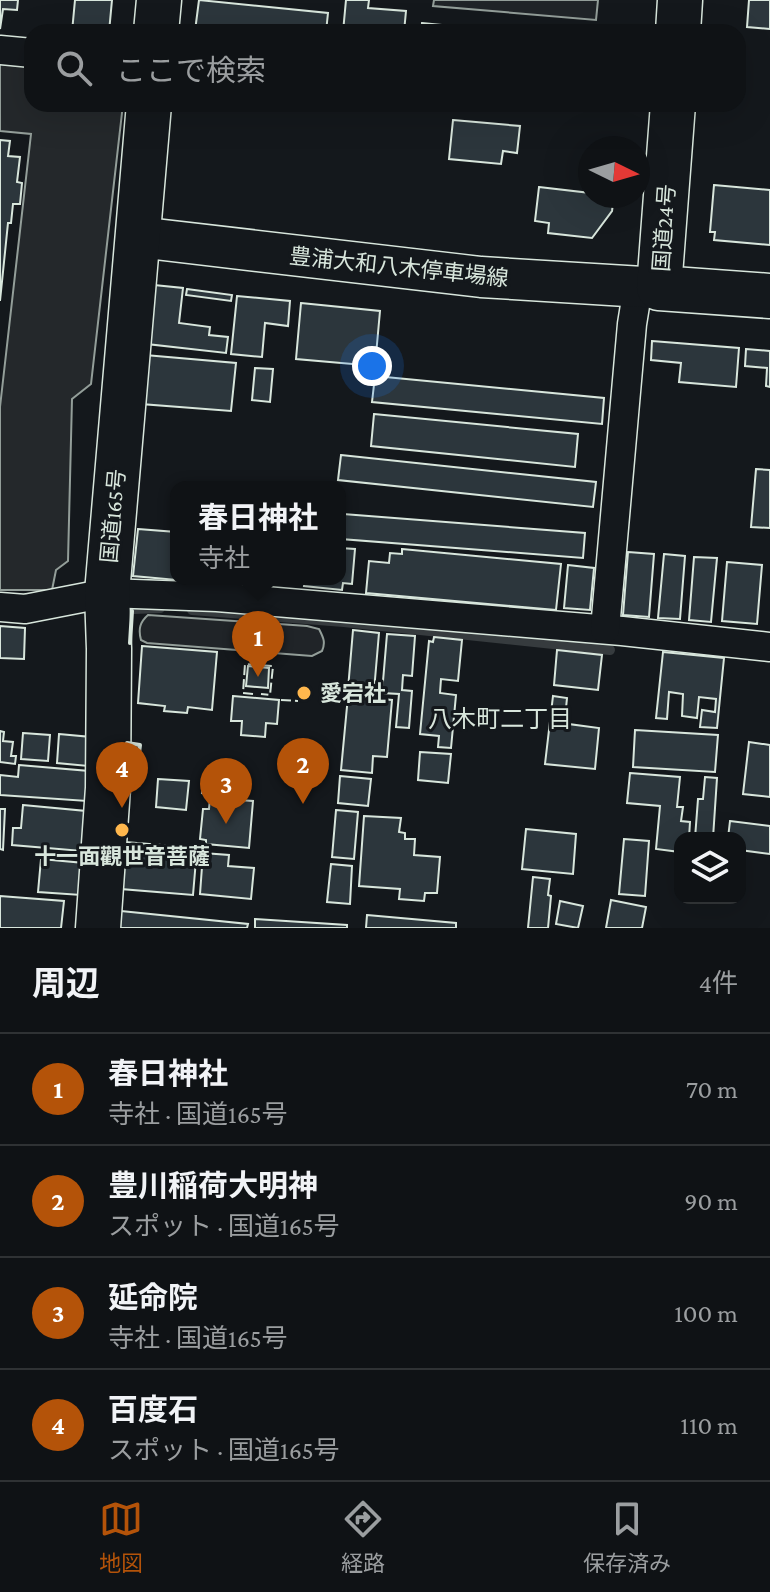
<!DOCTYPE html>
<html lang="ja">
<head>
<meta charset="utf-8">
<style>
	body { margin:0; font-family:"Crimson Pro","Noto Sans JP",serif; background:#181b1e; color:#f1f3f6 }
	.controls { position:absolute; right:24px; bottom:24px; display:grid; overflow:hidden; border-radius:16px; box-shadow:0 8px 32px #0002 }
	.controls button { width:72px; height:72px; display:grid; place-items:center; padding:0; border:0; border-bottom:2px solid #2f3234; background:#0f1215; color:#f1f3f6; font:40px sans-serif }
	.compass { position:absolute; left:578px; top:136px; width:72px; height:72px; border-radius:50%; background:#0f1215; box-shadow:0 8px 32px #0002; rotate:95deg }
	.you { position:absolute; left:372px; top:366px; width:28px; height:28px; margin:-20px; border:6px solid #fff; border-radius:50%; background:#1a73e8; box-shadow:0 0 0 12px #1a73e833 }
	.badge { display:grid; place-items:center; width:52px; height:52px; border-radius:50%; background:#b45309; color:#fff; font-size:26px; font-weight:700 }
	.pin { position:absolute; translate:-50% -66px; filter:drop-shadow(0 2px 4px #0008) }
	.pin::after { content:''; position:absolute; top:42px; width:28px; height:24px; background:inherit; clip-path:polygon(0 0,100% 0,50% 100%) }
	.popup { position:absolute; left:170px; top:481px; width:176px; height:104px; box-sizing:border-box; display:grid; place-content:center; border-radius:16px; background:#0f1215; filter:drop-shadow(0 2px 6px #0005); font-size:26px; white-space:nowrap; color:#9b9ea0 }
	.popup b { font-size:30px; color:#f1f3f6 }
	.popup::after { content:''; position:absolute; left:50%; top:100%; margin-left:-16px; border:16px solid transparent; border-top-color:#0f1215 }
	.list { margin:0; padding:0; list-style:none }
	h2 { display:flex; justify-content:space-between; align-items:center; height:104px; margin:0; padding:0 32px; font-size:34px }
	h2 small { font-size:26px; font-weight:400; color:#9b9ea0 }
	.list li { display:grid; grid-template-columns:52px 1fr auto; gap:24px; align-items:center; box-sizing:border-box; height:112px; padding:0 32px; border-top:2px solid #2f3234 }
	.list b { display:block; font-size:30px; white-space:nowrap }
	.list p { margin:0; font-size:26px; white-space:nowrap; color:#9b9ea0 }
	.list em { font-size:26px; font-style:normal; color:#9b9ea0 }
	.icon { flex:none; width:44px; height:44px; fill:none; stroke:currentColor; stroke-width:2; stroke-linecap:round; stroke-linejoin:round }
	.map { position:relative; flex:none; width:770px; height:928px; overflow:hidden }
	.search { position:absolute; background:#0f1215; box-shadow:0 8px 32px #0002; left:24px; right:24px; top:24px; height:88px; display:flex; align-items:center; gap:20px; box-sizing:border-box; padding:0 28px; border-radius:24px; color:#9b9ea0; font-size:30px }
	.sheet { height:552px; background:#0f1215 }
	nav { display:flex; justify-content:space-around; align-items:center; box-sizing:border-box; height:112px; border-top:2px solid #2f3234; background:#0f1215; font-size:22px; color:#9b9ea0 }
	nav a { display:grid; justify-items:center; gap:4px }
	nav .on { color:#b45309 }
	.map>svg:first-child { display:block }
	.green { fill:#202428; stroke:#939e99; stroke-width:2 }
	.parking { fill:#24282b; stroke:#939e99; stroke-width:2 }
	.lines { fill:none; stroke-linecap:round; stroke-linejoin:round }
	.stream { stroke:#363b3e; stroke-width:10 }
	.building { fill:#2c363c; stroke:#d8e6dc; stroke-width:2 }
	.minor-casing { stroke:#d8e6dc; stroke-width:31 }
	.secondary-casing { stroke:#d8e6dc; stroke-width:43 }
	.trunk-casing { stroke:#d8e6dc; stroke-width:47 }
	.minor { stroke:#14181c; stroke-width:28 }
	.secondary { stroke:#14181c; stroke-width:40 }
	.trunk { stroke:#14181c; stroke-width:44 }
	.fence { stroke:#d8e6dc; stroke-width:2; stroke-dasharray:10 4; stroke-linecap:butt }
	.wall { stroke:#d8e6dc; stroke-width:4 }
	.poi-dot { fill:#ffb74d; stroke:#14181c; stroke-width:3 }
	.labels { text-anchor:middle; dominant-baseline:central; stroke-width:6; stroke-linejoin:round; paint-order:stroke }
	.street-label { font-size:22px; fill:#d8e6dc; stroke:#14181c }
	.poi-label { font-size:22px; font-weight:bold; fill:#d8e6dc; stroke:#14181c; text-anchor:start }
	.neighbourhood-label { font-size:24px; fill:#d8e6dc; stroke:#14181c }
</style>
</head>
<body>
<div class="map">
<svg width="770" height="928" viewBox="0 0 770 928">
	<rect width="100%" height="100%" fill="#14181c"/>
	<g class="green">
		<polygon points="434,0 598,0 596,20 433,6"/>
		<path d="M148,615L307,626L319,629C323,637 326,642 322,651L312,656L147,643L141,640C138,629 140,622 148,615Z"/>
	</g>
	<polygon class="parking" points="0,64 32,67 32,104 123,104 91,384 72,399 68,561 56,570 52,590 0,590 0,407 31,134 0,131"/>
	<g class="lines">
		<g class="stream">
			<polyline points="134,609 160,608"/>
			<polyline points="192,610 344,622 610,650"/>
		</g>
	</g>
	<g class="building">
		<polygon points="0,0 18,0 17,10 3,9 0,29"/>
		<polygon points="75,0 112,0 109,32 72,32"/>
		<polygon points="199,0 328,13 326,32 193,32 195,31"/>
		<polygon points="346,0 369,0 368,8 406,11 404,32 343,32"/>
		<polygon points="749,0 770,0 770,29 747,27"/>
		<polygon points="422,23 471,28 471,32 421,32"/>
		<polygon points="525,104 577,104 576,110"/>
		<polygon points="453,120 520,126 517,153 503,151 501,164 449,159"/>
		<polygon points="0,140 10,141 8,156 20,157 17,182 22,183 20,204 13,204 11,223 8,223 0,301"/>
		<polygon points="714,185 770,190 770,245 714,240 715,232 710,232"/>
		<polygon points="539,187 590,193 590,196 614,196 612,211 592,238 548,233 549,223 535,221"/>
		<polygon points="154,285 183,288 179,323 210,327 209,335 228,337 226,353 147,344"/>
		<polygon points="187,289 232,295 231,301 186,295"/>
		<polygon points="237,296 290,301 288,326 265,323 262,357 231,354"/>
		<polygon points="301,303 380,311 375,366 296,359"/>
		<polygon points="652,341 739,348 736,387 679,382 681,363 651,360"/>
		<polygon points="746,349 770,351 770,387 766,386 767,368 745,366"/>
		<polygon points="145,355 236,363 231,411 141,404"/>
		<polygon points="255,368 273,369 270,402 252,400"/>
		<polygon points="375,376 604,398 602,424 372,402"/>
		<polygon points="374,414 578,434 575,467 371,446"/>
		<polygon points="341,455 596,482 593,507 338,480"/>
		<polygon points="756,469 770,470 770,528 751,527"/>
		<polygon points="343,514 585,533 583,558 341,539"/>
		<polygon points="138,529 176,532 177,580 133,576"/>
		<polygon points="340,548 355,549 352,584 343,583 342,590 304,586 305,579 340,579"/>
		<polygon points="402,549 561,564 556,610 366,593 369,561 389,563 390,553 402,554"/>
		<polygon points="628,552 654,554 649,617 623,615"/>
		<polygon points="664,554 685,556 680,619 658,618"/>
		<polygon points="694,557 717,558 711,622 689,620"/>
		<polygon points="727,562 762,565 757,624 722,621"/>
		<polygon points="568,565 594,568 590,610 564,608"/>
		<polygon points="229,579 270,579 270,588 229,584"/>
		<polygon points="0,626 25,628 24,659 0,658"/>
		<polygon points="353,630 379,633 374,691 348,689"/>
		<polygon points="387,634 415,636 412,676 403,675 402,690 412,691 409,728 396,727 399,694 382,693"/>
		<polygon points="434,637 462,640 458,681 441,679 440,693 456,695 451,748 438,747 439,736 420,734 429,641 433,642"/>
		<polygon points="142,646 217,652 212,710 188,707 187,713 164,711 165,706 138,703"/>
		<polygon points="557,650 602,655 598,690 554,685"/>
		<polygon points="663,652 724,658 717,728 700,727 702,710 715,712 716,699 699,697 697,718 682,716 683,694 669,692 667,719 656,718"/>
		<polygon points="248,666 269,668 268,688 246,686"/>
		<polygon points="233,696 279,700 277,724 266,723 265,737 241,735 242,721 231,721"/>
		<polygon points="348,696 392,700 387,757 373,756 372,773 341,770"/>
		<polygon points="553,696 567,698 565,718 569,719 569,724 599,728 595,769 545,764"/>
		<polygon points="635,730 718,735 715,772 633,767"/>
		<polygon points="0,731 4,732 3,741 13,742 11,756 16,756 15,764 0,762"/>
		<polygon points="23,733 50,735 48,761 21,759"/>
		<polygon points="59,734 91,737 88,766 57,763"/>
		<polygon points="749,742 770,745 770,797 743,794"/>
		<polygon points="420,752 451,754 448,783 418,780"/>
		<polygon points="19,765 89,771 87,801 0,795 0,775 18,777"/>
		<polygon points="630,773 680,777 677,807 683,807 681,821 690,822 689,838 680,838 680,852 656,849 660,806 627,803"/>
		<polygon points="204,775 222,776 220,795 202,793"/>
		<polygon points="340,776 371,779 368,806 338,803"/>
		<polygon points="705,777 717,778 713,838 695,838 698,799 703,799"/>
		<polygon points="158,779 189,781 186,810 156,807"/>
		<polygon points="210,798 253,801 249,848 206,844 206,840 200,839 203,809 209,809"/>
		<polygon points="23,805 86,811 82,851 12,845 13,828 21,828"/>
		<polygon points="0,809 5,809 3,850 0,849"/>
		<polygon points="336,810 358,812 354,859 332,857"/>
		<polygon points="364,816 401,818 399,832 405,833 405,839 415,839 414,855 440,857 437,893 425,893 424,901 399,899 400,889 359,886"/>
		<polygon points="730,821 770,826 770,854 740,850 740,838 728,838"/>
		<polygon points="526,829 576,834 573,874 522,869"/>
		<polygon points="624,839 649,841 645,896 619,894"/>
		<polygon points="125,842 197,848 193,895 121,889"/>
		<polygon points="203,853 229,855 228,866 254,868 251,899 200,894"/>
		<polygon points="41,859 84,863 81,895 38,892"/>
		<polygon points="331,864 352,866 350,904 327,902"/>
		<polygon points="533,877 550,879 548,895 551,896 548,928 528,928"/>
		<polygon points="0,896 64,901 61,928 0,928"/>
		<polygon points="611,900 646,907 642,928 606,928"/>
		<polygon points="560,901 583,906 578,928 556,924"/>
		<polygon points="121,911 248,924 247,928 119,928"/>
		<polygon points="367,915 456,923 456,928 366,928"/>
		<polygon points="255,919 347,925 347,928 255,928"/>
	</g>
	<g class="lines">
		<g class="minor-casing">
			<g id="minor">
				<polyline points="0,50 32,53"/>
				<polyline points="0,607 25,609 107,593 217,597 622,631 770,647"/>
				<polyline points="605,629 632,324 638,287"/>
			</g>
		</g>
		<g class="secondary-casing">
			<polyline id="secondary" points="138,237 481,277 659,288"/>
		</g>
		<g class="trunk-casing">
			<g id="trunk">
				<polyline points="156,32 159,0"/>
				<polyline points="678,32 680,0"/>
				<polyline points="673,104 659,288 770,296"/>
				<polyline points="98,928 108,788 109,649 107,593 149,104"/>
			</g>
		</g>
		<use href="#minor" class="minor"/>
		<use href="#secondary" class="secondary"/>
		<use href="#trunk" class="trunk"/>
		<g class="fence">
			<polyline points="253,694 243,693 245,664 273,666 270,695 261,694"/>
			<polyline points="281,700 298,701"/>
		</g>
		<g class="wall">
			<polyline points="130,643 132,611"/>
			<polyline points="127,743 140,745 139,753"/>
			<polyline points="126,777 138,777 138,768"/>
		</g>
	</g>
	<g class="poi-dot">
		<circle cx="304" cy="693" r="8"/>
		<circle cx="122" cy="830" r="8"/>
	</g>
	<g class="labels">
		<g class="street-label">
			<text transform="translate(664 228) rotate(-86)">国道24号</text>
			<text transform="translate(399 267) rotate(6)">豊浦大和八木停車場線</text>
			<text transform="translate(113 516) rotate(-85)">国道165号</text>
		</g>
		<g class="poi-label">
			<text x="320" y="693">愛宕社</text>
			<text x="122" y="856" text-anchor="middle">十一面觀世音菩薩</text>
		</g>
		<g class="neighbourhood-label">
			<text x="500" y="718">八木町二丁目</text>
		</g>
	</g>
</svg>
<div class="controls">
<button><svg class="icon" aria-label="layers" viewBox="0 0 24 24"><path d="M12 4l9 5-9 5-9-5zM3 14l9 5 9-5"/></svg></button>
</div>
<svg class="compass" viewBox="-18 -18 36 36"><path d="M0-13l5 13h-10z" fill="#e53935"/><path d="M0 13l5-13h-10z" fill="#9b9ea0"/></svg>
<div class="you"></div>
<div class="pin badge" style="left:258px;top:677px">1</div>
<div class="popup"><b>春日神社</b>寺社</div>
<div class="pin badge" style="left:303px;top:804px">2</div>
<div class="pin badge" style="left:226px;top:824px">3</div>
<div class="pin badge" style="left:122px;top:808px">4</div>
<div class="search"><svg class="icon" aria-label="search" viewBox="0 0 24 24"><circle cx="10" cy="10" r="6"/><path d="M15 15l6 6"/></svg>ここで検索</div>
</div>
<section class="sheet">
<h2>周辺<small>4件</small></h2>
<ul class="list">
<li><span class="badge">1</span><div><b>春日神社</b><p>寺社 · 国道165号</p></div><em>70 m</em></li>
<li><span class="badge">2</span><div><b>豊川稲荷大明神</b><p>スポット · 国道165号</p></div><em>90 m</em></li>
<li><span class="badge">3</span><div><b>延命院</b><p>寺社 · 国道165号</p></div><em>100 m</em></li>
<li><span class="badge">4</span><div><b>百度石</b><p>スポット · 国道165号</p></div><em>110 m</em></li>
</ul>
</section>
<nav>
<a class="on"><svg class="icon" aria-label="map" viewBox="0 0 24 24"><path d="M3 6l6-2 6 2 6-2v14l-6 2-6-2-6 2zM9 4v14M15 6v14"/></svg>地図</a>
<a><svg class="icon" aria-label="directions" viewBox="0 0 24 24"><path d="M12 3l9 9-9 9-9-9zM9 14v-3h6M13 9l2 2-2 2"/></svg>経路</a>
<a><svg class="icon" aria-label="saved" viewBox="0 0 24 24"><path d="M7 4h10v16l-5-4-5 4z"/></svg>保存済み</a>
</nav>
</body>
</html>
